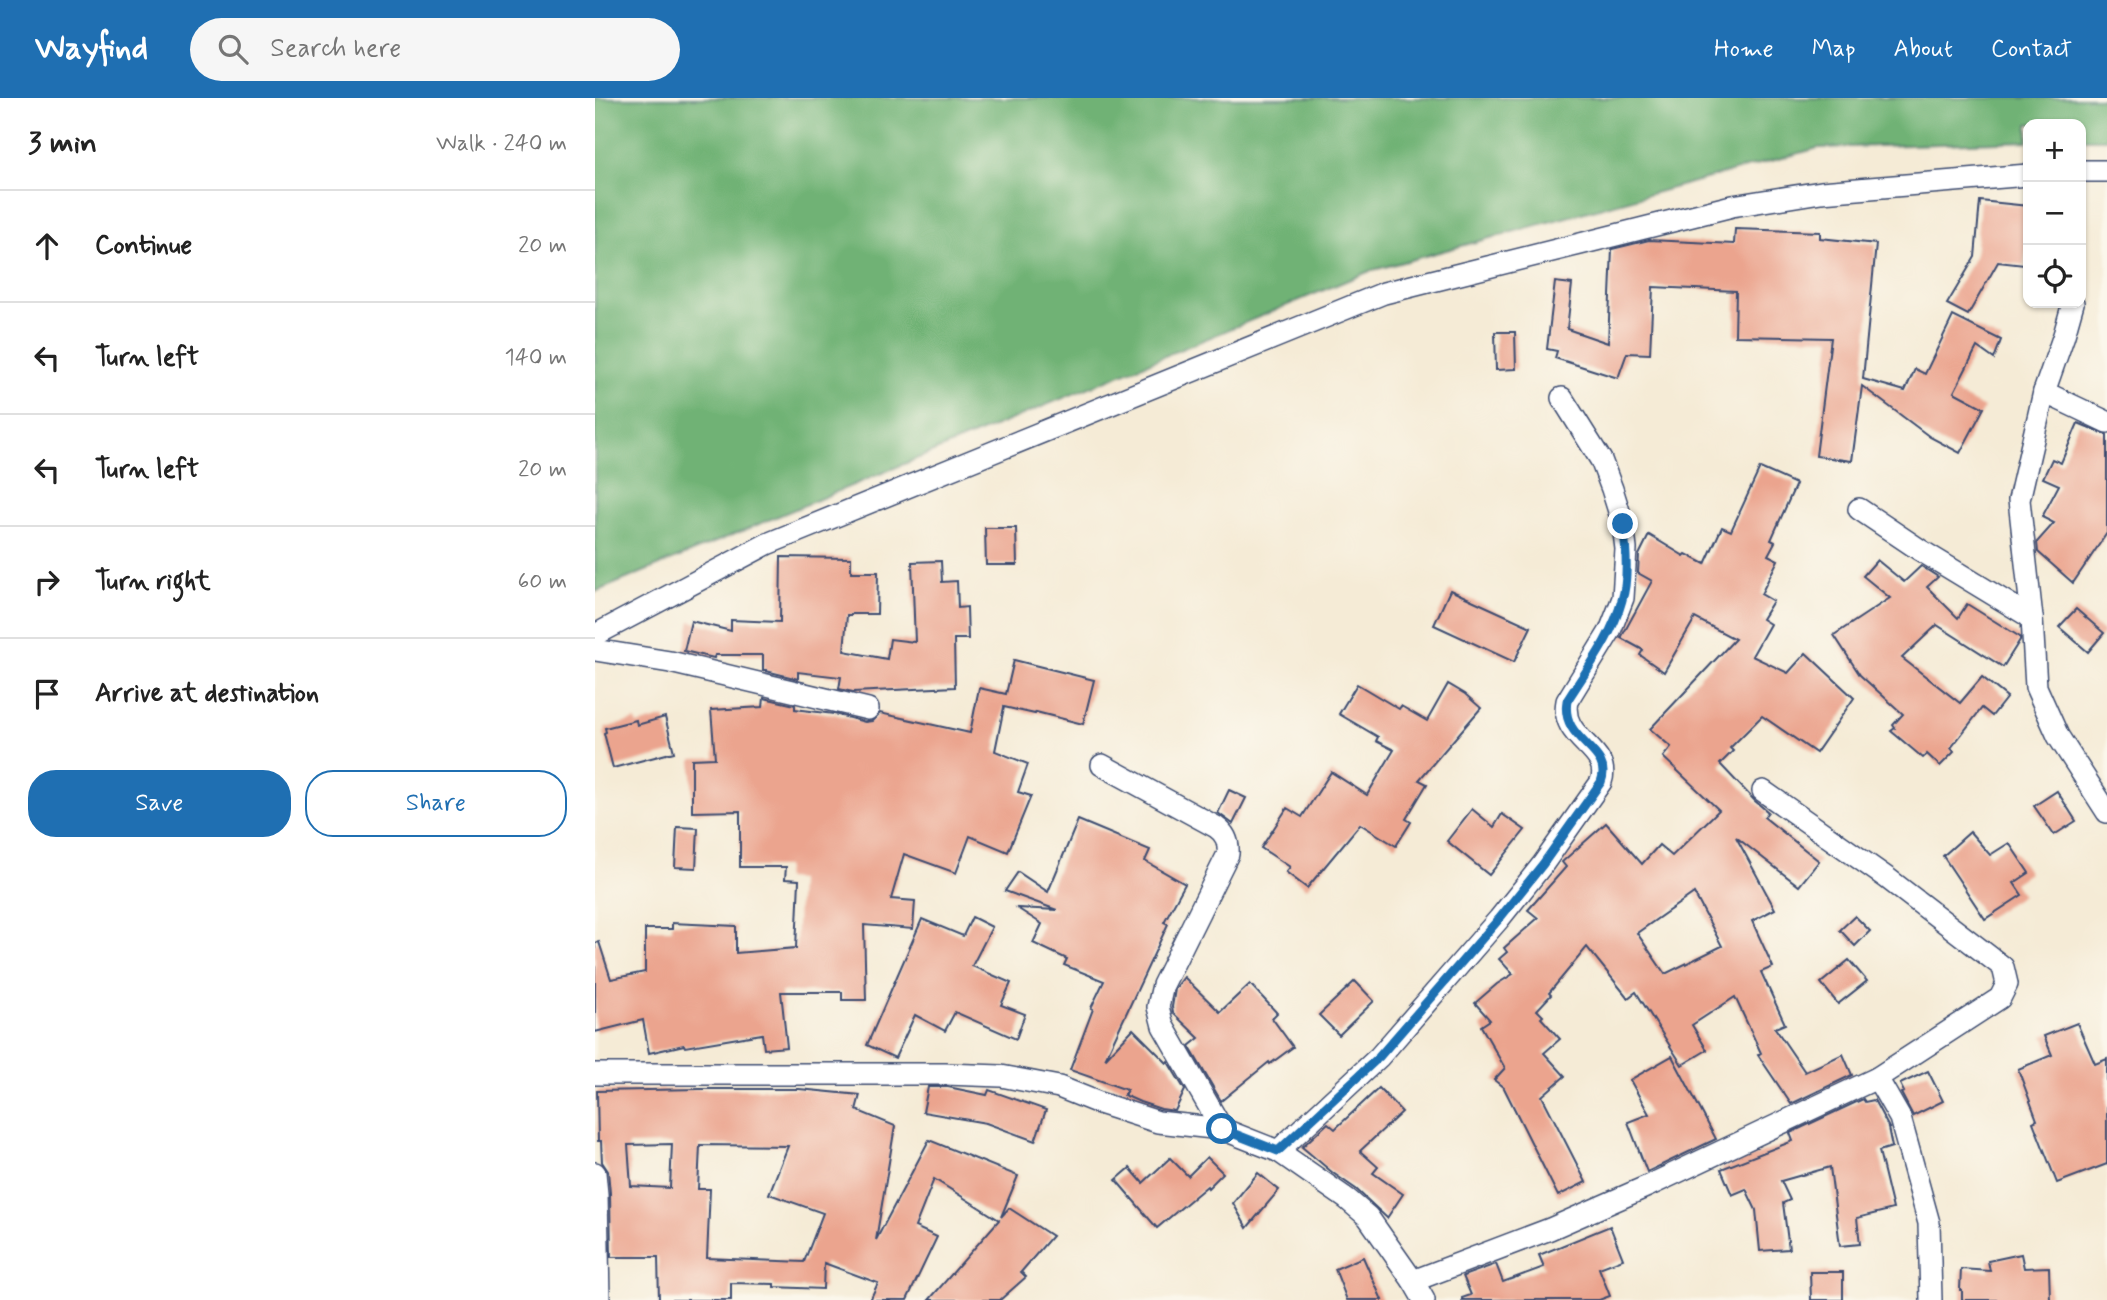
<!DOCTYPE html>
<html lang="en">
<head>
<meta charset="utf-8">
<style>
	body { margin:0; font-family:Mynerve,sans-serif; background:#f6f6f6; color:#222 }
	.controls { position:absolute; right:21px; top:21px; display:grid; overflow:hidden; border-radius:14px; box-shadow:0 2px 5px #0004 }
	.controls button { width:63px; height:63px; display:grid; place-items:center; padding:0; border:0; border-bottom:2px solid #e0e0e0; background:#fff; color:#222; font:35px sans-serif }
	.stop { position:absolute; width:21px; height:21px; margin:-16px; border:5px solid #1f6fb2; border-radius:50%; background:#fff }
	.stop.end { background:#1f6fb2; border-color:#fff; box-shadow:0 2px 7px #0008 }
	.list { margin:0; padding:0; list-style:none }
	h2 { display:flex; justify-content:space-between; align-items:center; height:91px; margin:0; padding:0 28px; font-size:30px }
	h2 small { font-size:23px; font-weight:400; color:#767676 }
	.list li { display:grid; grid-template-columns:46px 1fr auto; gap:21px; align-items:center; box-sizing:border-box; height:112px; padding:0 28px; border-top:2px solid #e0e0e0 }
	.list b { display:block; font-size:26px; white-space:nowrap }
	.list em { font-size:23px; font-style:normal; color:#767676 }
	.actions { display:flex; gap:14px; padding:21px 28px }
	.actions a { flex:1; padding:16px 0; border:2px solid #1f6fb2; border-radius:28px; text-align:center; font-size:24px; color:#1f6fb2 }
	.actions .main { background:#1f6fb2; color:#fff }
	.icon { flex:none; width:38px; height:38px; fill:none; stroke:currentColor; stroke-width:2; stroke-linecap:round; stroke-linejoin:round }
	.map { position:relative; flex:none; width:1512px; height:1202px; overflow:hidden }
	header { display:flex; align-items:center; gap:42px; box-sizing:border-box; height:98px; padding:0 35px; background:#1f6fb2; color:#fff }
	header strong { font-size:33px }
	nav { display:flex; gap:38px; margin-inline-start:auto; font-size:24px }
	.search { width:490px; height:63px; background:#f6f6f6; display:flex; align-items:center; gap:18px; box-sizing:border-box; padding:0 24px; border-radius:38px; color:#767676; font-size:26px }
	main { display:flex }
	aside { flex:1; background:#fff }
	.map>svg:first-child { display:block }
	.forest { fill:#70b275; stroke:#46706a; stroke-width:2 }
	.building { fill:#eba48e; fill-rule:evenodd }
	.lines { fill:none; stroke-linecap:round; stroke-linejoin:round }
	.street-casing { stroke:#3c4b70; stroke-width:24 }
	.street { stroke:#fff; stroke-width:21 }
	.route { stroke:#1f6fb2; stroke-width:9 }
</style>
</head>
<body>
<header>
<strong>Wayfind</strong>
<div class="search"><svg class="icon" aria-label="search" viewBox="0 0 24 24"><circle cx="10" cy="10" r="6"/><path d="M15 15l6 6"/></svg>Search here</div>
<nav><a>Home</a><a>Map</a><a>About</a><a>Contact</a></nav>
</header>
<main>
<aside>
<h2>3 min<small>Walk · 240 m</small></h2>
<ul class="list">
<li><svg class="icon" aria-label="ahead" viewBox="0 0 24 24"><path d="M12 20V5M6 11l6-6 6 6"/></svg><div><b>Continue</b></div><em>20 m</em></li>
<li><svg class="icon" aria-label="left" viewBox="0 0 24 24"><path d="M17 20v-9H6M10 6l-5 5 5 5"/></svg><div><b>Turn left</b></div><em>140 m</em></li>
<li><svg class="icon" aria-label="left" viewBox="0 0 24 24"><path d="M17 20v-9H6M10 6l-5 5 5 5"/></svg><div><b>Turn left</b></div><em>20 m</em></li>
<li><svg class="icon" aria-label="right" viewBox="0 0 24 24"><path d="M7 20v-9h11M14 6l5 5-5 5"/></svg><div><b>Turn right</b></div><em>60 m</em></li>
<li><svg class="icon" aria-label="arrive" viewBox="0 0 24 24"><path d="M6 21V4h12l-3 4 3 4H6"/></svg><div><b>Arrive at destination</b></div></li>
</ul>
<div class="actions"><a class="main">Save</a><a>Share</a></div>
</aside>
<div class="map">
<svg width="1512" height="1202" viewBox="0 0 1512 1202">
	<rect width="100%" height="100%" fill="#fbf7ec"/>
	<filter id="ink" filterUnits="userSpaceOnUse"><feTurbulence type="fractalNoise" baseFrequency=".0143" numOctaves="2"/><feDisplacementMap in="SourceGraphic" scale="14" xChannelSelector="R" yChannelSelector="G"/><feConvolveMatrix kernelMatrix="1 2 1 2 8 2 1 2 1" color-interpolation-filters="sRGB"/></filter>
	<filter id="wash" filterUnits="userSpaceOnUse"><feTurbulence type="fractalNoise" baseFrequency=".00686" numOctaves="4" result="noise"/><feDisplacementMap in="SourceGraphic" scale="28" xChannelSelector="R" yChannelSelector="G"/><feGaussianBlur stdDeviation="1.57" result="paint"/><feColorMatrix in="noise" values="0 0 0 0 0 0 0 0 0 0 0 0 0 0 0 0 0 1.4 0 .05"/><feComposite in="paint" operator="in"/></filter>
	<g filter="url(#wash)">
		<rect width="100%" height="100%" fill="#f5ebd6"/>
		<polygon class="forest" points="0,0 1512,0 1512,41 1486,41 1486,26 1433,26 1433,43 1223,50 775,173 0,494"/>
		<g id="blocks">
			<g class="building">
				<polygon points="1385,103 1433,108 1433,153 1431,153 1429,167 1403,164 1373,217 1352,206 1380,159"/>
				<polygon points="1140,131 1225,134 1225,140 1281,146 1268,281 1310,293 1320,271 1330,276 1358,218 1406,242 1399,261 1382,249 1359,294 1389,310 1365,355 1335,339 1267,288 1257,363 1221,358 1236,240 1140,238 1141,193 1058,189 1055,256 1032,255 1023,280 960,260 962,253 952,251 960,184 977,186 972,231 1013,245 1017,151 1054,142 1139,146"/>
				<polygon points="900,234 920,234 921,271 901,272"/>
				<polygon points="1483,325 1512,337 1512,435 1478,485 1443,454 1442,444 1459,425 1447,419 1464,387 1448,380 1457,361 1466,365"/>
				<path d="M1165,370L1201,386L1176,442L1180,444L1173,457L1183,462L1166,496L1178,503L1167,521L1175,526L1157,558L1193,575L1211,555L1259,600L1221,655L1167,618L1135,650L1138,653L1125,666L1160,703L1173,714L1169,719L1224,763L1204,788L1141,739L1180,811L1157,823L1178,869L1166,874L1190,926L1180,930L1210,974L1248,956L1257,977L1196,1006L1163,957L1166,955L1140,899L1097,927L1112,952L1087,967L1041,894L1033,900L992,849L954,895L956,897L942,912L948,918L946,920L965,941L949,955L970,978L947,998L991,1084L963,1098L909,990L899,982L910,970L886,928L895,922L880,905L902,886L918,876L904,861L912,854L909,850L943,820L933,812L971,769L967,764L1011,725L1047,766L1064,747L1077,758L1124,712L1068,659L1076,649L1055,631L1140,541L1100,520L1069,574L1045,557L1048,552L1026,540L1057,483L1043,475L1044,457L1054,437L1089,458L1091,456L1110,466L1127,429L1136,433ZM1099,795L1127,848L1070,876L1042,835Z"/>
				<polygon points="390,430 421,430 422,467 391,467"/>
				<polygon points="186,459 256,460 256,474 283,474 282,516 256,516 256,517 252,517 249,553 292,561 295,541 320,544 317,464 346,463 347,484 362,483 363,510 372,509 373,541 359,541 360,589 258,594 244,591 246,579 203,574 203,581 171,573 171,572 168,572 168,557 120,557 119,560 89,553 96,523 136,533 136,522 185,524"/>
				<polygon points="1282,462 1309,484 1326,468 1343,479 1332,489 1363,520 1372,506 1425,539 1425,542 1408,569 1342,527 1307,560 1365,605 1387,579 1412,599 1397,618 1387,610 1356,650 1359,654 1345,668 1332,656 1328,660 1296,633 1300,630 1298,627 1308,616 1265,577 1239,537 1295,500 1268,478"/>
				<polygon points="855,492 936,529 919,564 839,527"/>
				<polygon points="1481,511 1509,535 1493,554 1464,529"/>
				<polygon points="419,562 499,582 488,626 441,614 440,616 409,609 400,653 433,666 423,694 436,698 413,754 375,738 361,775 309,756 296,801 320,803 318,831 269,827 271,902 247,902 247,894 186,894 192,949 169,951 167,936 90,949 89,947 54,955 48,922 0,934 0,845 4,844 16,881 50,874 50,831 77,831 77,825 141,828 141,855 201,850 204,782 190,781 191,769 145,769 145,713 97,714 97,661 120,660 116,612 168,609 169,600 200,607 200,611 239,616 270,624 277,623 285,615 375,635 384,590 411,596"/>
				<polygon points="762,586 804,611 806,608 832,623 853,586 870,596 886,610 824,682 832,686 811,721 816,724 801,748 765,726 712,790 691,774 695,769 666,750 692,710 707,719 736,674 772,697 799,652 781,643 783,639 744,616"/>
				<polygon points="70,619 79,654 18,670 9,635 11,634 10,630 41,622 42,627"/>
				<polygon points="634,692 651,700 638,726 623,715"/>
				<polygon points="1462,693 1481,723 1459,737 1439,708"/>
				<polygon points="877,711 899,729 907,716 930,732 894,777 852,743"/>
				<polygon points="483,722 555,752 550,763 590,786 569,824 573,826 510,961 538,931 572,965 573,964 590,992 580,1013 566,1011 545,1004 529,997 532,992 475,972 498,911 496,910 509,883 469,867 472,861 438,845 447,826 422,810 462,812 410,793 423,774 453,794"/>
				<polygon points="82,729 103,730 101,770 80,769"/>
				<polygon points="1375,734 1395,757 1414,745 1434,775 1419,785 1427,797 1390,821 1348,758"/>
				<polygon points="1260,818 1275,833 1260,848 1245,832"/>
				<polygon points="377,819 397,829 377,868 416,885 406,907 430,916 421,941 360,914 350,933 320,917 300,960 272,947 327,821 368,838"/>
				<polygon points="1254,862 1272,883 1243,906 1226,885"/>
				<polygon points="589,879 625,914 655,886 682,915 677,920 698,949 675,966 674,964 626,1003 594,948 604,940 578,915 577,909 580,891"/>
				<polygon points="760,883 779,903 744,937 724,917"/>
				<polygon points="1482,925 1500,966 1512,961 1512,1066 1462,1085 1438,1024 1442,1022 1423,971 1457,957 1449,938"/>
				<polygon points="1077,958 1121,1041 1052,1074 1033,1024 1054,1016 1035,982"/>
				<polygon points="1333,973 1348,1003 1318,1018 1306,995 1309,994 1305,986"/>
				<polygon points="333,989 353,989 392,997 394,992 451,1012 440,1043 391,1025 328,1014"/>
				<polygon points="784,990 807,1014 765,1053 783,1069 778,1075 808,1096 792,1120 761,1091 738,1075 707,1049 733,1025 740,1031"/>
				<path d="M105,991H204L265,997L261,1012L300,1028L281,1142L334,1042L423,1078L406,1119L414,1110L457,1138L426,1174L431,1179L405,1202H334L404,1122L339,1081L320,1129L342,1139L312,1202H275L283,1185L229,1165L228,1191L179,1189V1186L136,1185V1202H64L63,1159H16L15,1095L13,1073L7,1064L6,1043H3L2,993ZM77,1046L75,1090L36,1088L33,1047ZM105,1047L193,1048L174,1096L228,1115L209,1164L112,1160L115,1091H103Z"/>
				<polygon points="1268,1001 1270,1004 1279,1002 1294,1030 1293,1030 1297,1049 1284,1053 1298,1111 1262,1120 1265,1146 1245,1148 1235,1069 1186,1083 1195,1102 1188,1105 1194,1151 1165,1153 1161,1112 1151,1091 1137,1097 1126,1071 1198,1043 1195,1035"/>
				<polygon points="612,1059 628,1075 613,1090 612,1088 562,1130 521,1082 535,1070 548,1085 575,1060 593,1078"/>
				<polygon points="663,1075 684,1092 652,1130 638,1105"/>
				<polygon points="1015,1128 1028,1161 1004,1170 1015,1198 1004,1202 867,1202 867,1200 876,1197 868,1178 901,1166 908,1184 949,1169 944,1157"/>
				<polygon points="1426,1156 1429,1170 1454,1169 1455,1202 1367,1202 1367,1192 1365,1192 1366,1171 1395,1173 1393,1163"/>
				<polygon points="768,1159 787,1202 752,1202 740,1171"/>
				<polygon points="1215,1174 1248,1174 1248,1202 1216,1202"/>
			</g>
		</g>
	</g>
	<g filter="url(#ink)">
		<use href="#blocks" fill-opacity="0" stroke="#3c4b70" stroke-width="2"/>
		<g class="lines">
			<g class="street-casing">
				<g id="street">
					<polyline points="1486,73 1512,73"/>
					<polyline points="1478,205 1469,237 1449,294 1424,402 1437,520 1441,589 1463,638 1512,714"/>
					<polyline points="1449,294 1512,324"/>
					<polyline points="1264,411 1325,452 1437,520"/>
					<polyline points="0,537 172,446 789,195 1137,108 1226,94 1433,77"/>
					<polyline points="0,552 75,564 273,611"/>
					<path d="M507,667L621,729C631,736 634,744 633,756L568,887L563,909L568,928L627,1031"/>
					<polyline points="0,976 350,976 406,978 464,989 504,1005 563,1024 627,1031 683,1053 752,1101 773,1119 818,1183 829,1202"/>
					<polyline points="1282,980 1305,1020 1334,1125 1336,1202"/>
					<path d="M683,1053L784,959L904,821L948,766L1006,684C1018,650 964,643 972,603L1015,533L1028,500L1031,451L1028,426L1017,391L1006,362L967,300"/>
					<polyline points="0,1075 2,1096 4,1202"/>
					<polyline points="818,1183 955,1131 1053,1088 1282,980 1405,900 1412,886 1408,869 1292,780 1168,693"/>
				</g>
			</g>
			<use href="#street" class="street"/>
		</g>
	</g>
	<g class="lines" filter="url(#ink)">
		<path class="route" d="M627,1031L683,1053L784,959L904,821L948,766L1006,684C1019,651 965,644 972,603C992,571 1017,539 1027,502C1034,480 1031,448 1028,426"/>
	</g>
</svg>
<div class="controls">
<button>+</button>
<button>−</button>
<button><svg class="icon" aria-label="locate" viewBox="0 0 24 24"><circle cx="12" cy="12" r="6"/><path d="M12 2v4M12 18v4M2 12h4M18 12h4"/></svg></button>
</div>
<div class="stop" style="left:627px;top:1031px"></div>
<div class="stop end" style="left:1028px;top:426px"></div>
</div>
</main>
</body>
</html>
